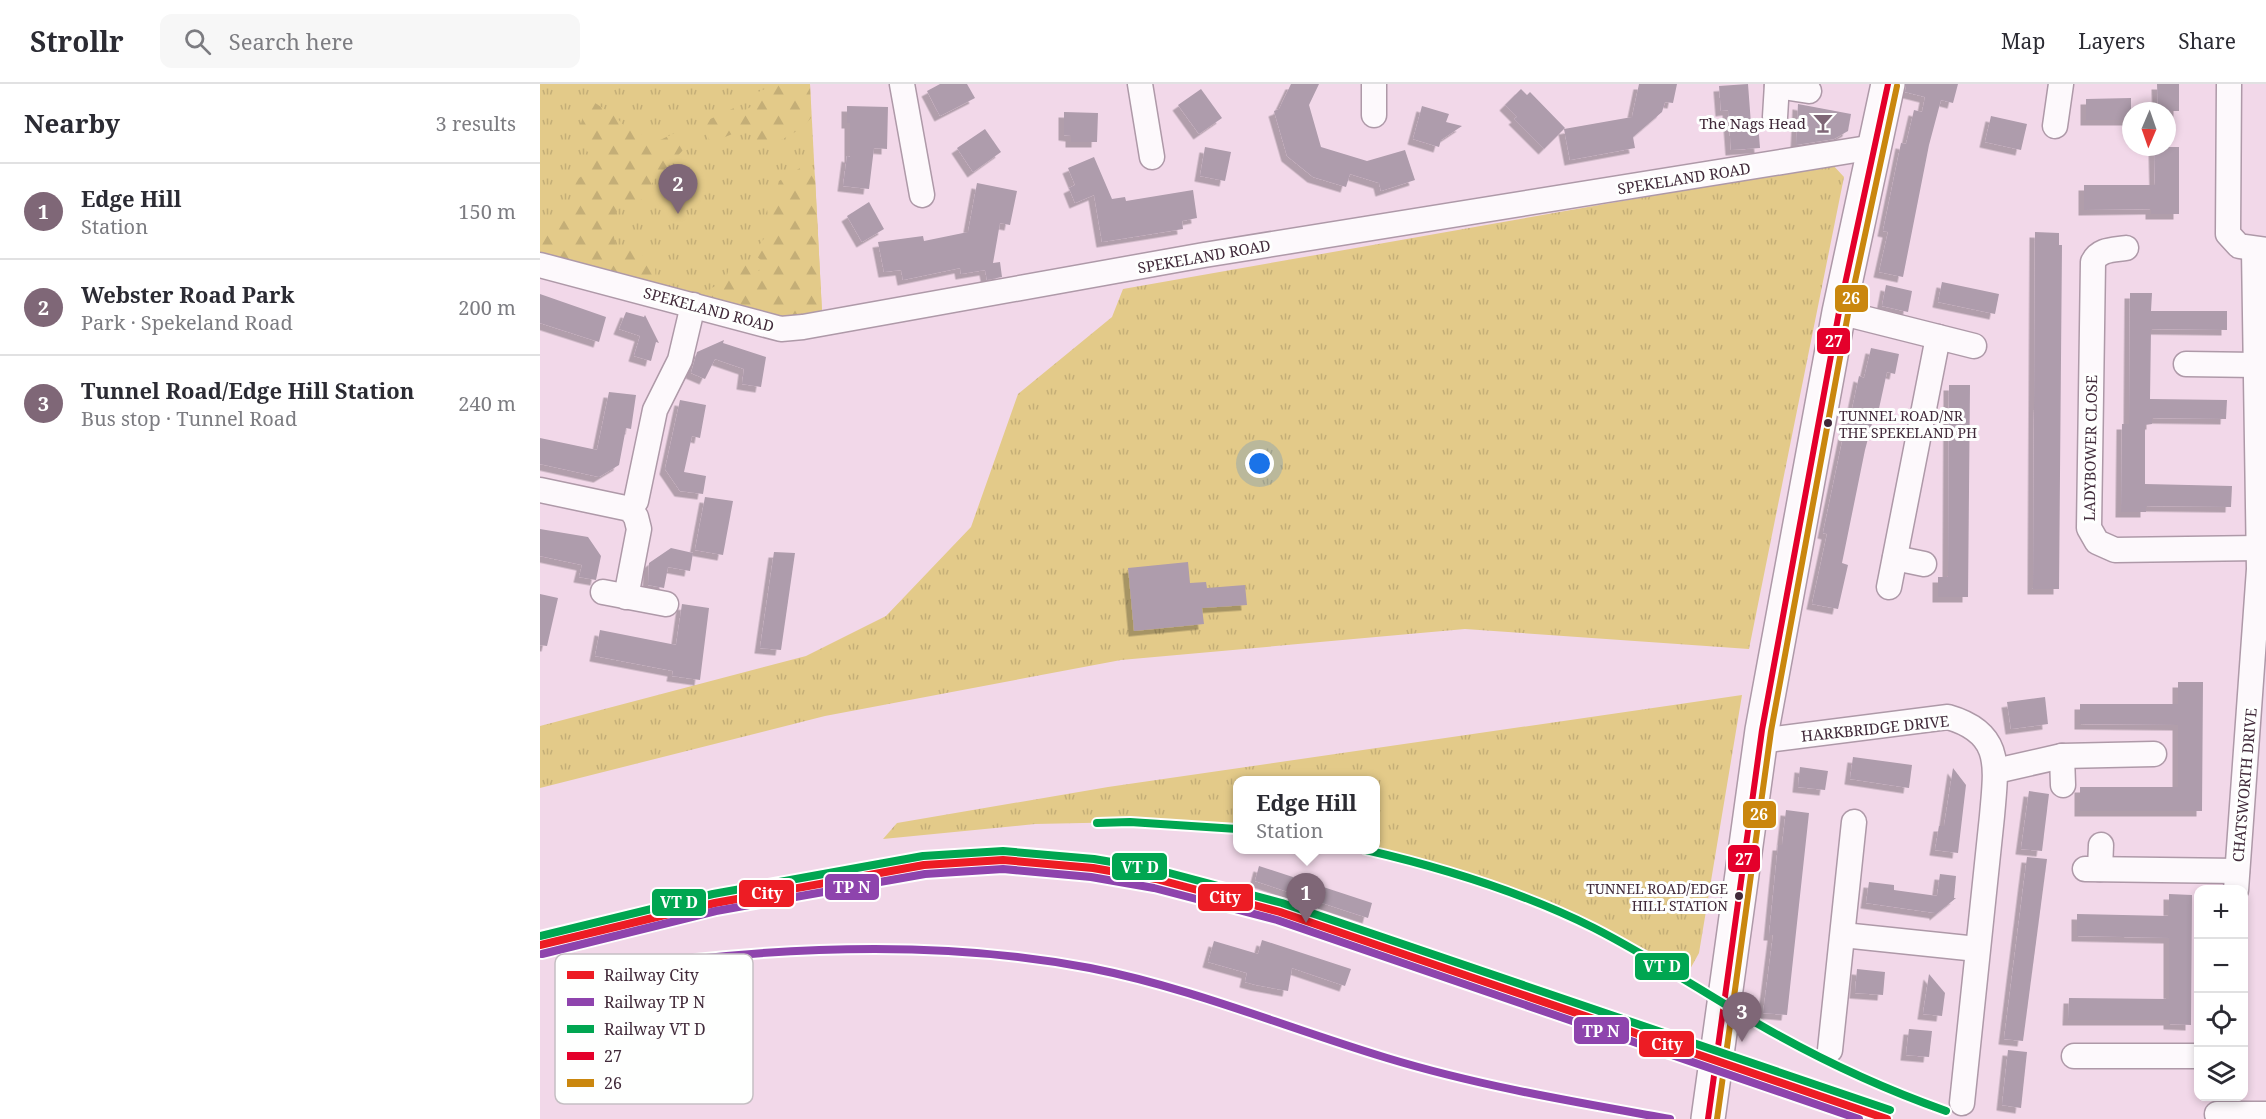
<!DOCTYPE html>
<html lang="en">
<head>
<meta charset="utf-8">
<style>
	body { margin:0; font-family:"Noto Serif",serif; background:#f7f7f7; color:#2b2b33 }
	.controls { position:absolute; right:18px; bottom:18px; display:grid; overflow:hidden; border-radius:12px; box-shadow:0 3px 9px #0003 }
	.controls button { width:54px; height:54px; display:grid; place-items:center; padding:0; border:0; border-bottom:2px solid #e1e1e2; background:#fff; color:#2b2b33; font:30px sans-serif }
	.compass { position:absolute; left:1582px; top:18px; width:54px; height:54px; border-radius:50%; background:#fff; box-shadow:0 3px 9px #0003; rotate:182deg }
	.you { position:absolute; left:720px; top:380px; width:21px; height:21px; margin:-15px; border:4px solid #fff; border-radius:50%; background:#1a73e8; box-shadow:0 0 0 9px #1a73e833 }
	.badge { display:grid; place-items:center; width:39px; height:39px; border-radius:50%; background:#7f6777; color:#fff; font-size:20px; font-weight:700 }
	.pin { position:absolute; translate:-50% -50px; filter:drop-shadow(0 2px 3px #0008) }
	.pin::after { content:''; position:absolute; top:32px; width:21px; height:18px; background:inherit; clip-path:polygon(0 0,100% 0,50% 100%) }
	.popup { position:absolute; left:693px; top:692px; width:147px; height:78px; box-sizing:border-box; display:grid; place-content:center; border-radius:12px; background:#fff; filter:drop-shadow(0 2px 4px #0005); font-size:20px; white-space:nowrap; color:#7c7c81 }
	.popup b { font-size:22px; color:#2b2b33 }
	.popup::after { content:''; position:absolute; left:50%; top:100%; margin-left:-12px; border:12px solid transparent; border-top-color:#fff }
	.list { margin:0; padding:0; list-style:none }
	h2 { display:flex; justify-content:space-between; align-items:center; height:78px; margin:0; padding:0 24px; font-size:26px }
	h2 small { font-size:20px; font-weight:400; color:#7c7c81 }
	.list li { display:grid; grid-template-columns:39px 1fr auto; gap:18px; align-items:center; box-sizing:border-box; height:96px; padding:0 24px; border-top:2px solid #e1e1e2 }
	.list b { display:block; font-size:22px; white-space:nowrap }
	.list p { margin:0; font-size:20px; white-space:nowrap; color:#7c7c81 }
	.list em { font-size:20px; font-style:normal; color:#7c7c81 }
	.icon { flex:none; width:33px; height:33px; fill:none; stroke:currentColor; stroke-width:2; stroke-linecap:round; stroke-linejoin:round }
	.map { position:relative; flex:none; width:1726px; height:1035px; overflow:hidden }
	header { display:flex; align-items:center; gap:36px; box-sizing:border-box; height:84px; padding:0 30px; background:#fff; border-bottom:2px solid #e1e1e2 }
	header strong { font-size:28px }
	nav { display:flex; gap:33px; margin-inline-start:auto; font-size:21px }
	.search { width:420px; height:54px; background:#f7f7f7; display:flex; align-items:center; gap:15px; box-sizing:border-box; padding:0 21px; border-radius:12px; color:#7c7c81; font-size:22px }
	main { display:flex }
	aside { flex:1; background:#fff }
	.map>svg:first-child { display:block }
	.grass { fill:url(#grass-tufts) }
	.forest { fill:url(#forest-firs) }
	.building { fill:#ae9cac; filter:url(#shadow) }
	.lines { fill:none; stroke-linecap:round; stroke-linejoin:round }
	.minor-casing { stroke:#ae99a8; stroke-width:27 }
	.secondary-casing { stroke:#ae99a8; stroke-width:36 }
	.minor { stroke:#fdf9fc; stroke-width:24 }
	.secondary { stroke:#fdf9fc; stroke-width:33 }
	.bus-1-casing { stroke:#fefffe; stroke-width:10 }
	.bus-2-casing { stroke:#fefffe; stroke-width:10 }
	.bus-1 { stroke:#e4002b; stroke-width:6 }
	.bus-2 { stroke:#ca870e; stroke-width:6 }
	.rail-1-casing { stroke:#fefffe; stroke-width:12 }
	.rail-2-casing { stroke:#fefffe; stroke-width:12 }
	.rail-3-casing { stroke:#fefffe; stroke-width:12 }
	.rail-1 { stroke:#ed1c24; stroke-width:8 }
	.rail-2 { stroke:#8e44ad; stroke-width:8 }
	.rail-3 { stroke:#00a651; stroke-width:8 }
	.bus-dot { fill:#412a3a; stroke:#fefffe; stroke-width:2 }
	.labels { text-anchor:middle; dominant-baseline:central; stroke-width:6; stroke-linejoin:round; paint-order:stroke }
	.bus-label { font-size:14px; fill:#412a3a; stroke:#fefffe; text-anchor:start }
	.poi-label { font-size:15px; fill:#412a3a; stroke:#fefffe; text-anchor:end }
	.street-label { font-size:15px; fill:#412a3a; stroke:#fefffe }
	.key { fill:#fefffe; stroke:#c5bfc3; stroke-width:1.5 }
	.key-label { font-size:16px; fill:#412a3a }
	.line-badge { stroke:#fefffe; stroke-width:2 }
	.badge-label { font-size:16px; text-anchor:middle; font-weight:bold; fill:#fff }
</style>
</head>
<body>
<header>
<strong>Strollr</strong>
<div class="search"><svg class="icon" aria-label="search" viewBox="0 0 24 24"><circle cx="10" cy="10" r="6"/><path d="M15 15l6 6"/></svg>Search here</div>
<nav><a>Map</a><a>Layers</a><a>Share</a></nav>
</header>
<main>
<aside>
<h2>Nearby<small>3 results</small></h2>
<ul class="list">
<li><span class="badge">1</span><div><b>Edge Hill</b><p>Station</p></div><em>150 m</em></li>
<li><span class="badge">2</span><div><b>Webster Road Park</b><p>Park · Spekeland Road</p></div><em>200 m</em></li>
<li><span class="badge">3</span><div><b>Tunnel Road/Edge Hill Station</b><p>Bus stop · Tunnel Road</p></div><em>240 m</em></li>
</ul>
</aside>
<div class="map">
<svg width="1726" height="1035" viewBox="0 0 1726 1035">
	<defs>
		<pattern id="grass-tufts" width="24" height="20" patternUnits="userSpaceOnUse" patternTransform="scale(1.5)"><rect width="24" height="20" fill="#e3ca89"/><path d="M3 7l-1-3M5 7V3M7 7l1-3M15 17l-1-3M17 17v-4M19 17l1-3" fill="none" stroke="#c4ae77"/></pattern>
		<pattern id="forest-firs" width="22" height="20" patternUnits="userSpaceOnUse" patternTransform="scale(1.5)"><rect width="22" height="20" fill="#e3ca89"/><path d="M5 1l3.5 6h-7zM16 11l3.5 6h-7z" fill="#c4ae77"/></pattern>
		<filter id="shadow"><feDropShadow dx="-5.5" dy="5.5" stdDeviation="0" flood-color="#0004"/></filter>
	</defs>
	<rect width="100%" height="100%" fill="#f2d8e9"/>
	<g class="grass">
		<polygon points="0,0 270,0 282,228 238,235 0,168"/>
		<polygon points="1292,80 1304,93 1209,565 925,545 581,576 285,632 0,704 0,642 266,572 346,532 431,443 478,310 572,233 583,205"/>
		<polygon points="1202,611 1159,869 1149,887 1038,832 929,792 833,766 835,766 835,696 697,696 697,745 591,738 495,740 343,755 357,739 568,703"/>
	</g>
	<g class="forest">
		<polygon points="237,0 270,0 271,34 262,44 231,62 213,59 211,42 171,59 166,49 166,37 194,24 204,27 212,22 211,11"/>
		<path d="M52,17L75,32L86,44L118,57L137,48L150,59L114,96L103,115L78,125L71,142L76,161L98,167L115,182L116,202L0,168V142L11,146L30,130L36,96L49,87L53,75C35,53 37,40 52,17Z"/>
		<polygon points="260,84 275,92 282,228 238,235 167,216 171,204 185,199 190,180 203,176 219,187 223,178 213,169 230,147 226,117 235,111 239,97"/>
	</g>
	<g class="building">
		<polygon points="400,0 427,0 435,14 400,32 387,7"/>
		<polygon points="751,0 779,0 769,21 781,63 827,77 865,66 875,96 841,107 839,99 810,90 806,103 773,93 747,72 734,27 739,25"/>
		<polygon points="1099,0 1137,0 1133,19 1125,18 1122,28 1093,53 1095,64 1030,76 1024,45 1092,33"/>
		<polygon points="1208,0 1211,40 1218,39 1220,64 1191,66 1188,26 1181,27 1179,2"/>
		<polygon points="1366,0 1418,0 1413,19 1401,16 1389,61 1363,193 1339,188 1348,148 1343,147 1361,59 1366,60 1374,26 1382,28 1385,13 1365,8"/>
		<polygon points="1617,0 1639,0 1639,27 1618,27"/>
		<polygon points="661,5 682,34 659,50 638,21"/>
		<polygon points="981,5 987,11 990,8 1025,44 1004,65 974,35 977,33 965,21"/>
		<polygon points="1591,14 1591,36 1546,36 1546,15"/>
		<polygon points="1258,20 1311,30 1308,47 1294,55 1256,61"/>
		<polygon points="307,22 348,23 347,65 334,64 329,105 303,102 307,72 310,73 310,39 307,39"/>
		<polygon points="882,22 909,30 906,38 922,42 901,56 899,63 873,55"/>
		<polygon points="524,28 558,29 557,58 531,58 531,52 524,51"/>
		<polygon points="1451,32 1487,40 1481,66 1445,58"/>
		<polygon points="445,45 461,68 433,88 417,64"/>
		<polygon points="665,63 691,68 685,97 660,92"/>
		<polygon points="1614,63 1639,63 1639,130 1611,130 1611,125 1544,126 1544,101 1615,101"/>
		<polygon points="554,73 572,115 585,113 586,117 653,106 657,134 642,137 643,145 562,158 554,111 535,119 529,104 535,101 528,84"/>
		<polygon points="437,99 477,107 470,141 460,139 453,179 460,178 462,193 447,196 445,186 421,190 420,184 363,196 361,186 344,188 338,158 383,152 384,157 428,148"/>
		<polygon points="329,118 344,145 322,158 307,132"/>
		<polygon points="1495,148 1519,149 1519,161 1522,161 1519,505 1493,505"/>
		<polygon points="1402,198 1459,210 1455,230 1398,218"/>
		<polygon points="1346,201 1372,207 1368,228 1342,222"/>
		<polygon points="1590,209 1612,209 1611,227 1687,227 1687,246 1611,245 1610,315 1687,316 1686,335 1612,334 1612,340 1605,341 1605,400 1692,402 1691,423 1606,422 1606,428 1581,428 1582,340 1589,340"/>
		<polygon points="0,210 66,233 59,258 0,239"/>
		<polygon points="86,228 104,233 105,231 119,259 116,258 111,277 94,272 100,252 79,245"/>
		<polygon points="184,256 183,259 226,273 221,303 202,300 204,285 175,275 165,295 151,289 157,268"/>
		<polygon points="1331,264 1359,270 1355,290 1347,288 1338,329 1335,328 1325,366 1302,479 1308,481 1298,525 1272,520 1287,450 1283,449 1308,329 1311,330 1319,292 1324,294"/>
		<polygon points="1409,301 1430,301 1428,513 1398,513 1398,493 1408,493"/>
		<polygon points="69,308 96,311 91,345 86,344 79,381 59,393 0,380 0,354 57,366"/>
		<polygon points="140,316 166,321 160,354 152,352 144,388 166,392 163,410 140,407 125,385"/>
		<polygon points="165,413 193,417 183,471 155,466"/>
		<polygon points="0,445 48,453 61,472 56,496 39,493 42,481 0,472"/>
		<polygon points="131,464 153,469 150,487 128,483 124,504 108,501 109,479"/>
		<polygon points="234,468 255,469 241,566 220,564"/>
		<polygon points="648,478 650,499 666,498 667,504 705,501 707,521 662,524 664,540 594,547 588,484"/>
		<polygon points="0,510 18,514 7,562 0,561"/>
		<polygon points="142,520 169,524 160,596 132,592 133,587 55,572 60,546 136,561"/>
		<polygon points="1638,598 1663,598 1662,727 1540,727 1540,703 1638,703 1638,641 1540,640 1540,620 1638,620"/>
		<polygon points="1505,613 1508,640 1471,645 1467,618"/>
		<polygon points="1313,673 1372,681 1369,704 1310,695"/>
		<polygon points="1260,683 1288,687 1285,706 1258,703"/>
		<polygon points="1413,684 1426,701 1418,769 1395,766 1399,742 1404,742"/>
		<polygon points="1489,707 1509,710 1502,767 1481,765"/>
		<polygon points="1246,726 1269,729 1247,931 1223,929 1233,851 1229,851 1238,761 1242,761"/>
		<polygon points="1487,773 1507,775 1483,957 1464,955"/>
		<polygon points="719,782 832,819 828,834 715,797"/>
		<polygon points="1400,790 1416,792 1414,814 1416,814 1395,831 1395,829 1326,819 1329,798 1354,801 1354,806 1397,812"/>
		<polygon points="1629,810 1652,811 1651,941 1629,940 1629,936 1528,936 1529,914 1629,915 1629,854 1537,852 1537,830 1629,832"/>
		<polygon points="722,856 811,885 805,902 752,884 748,907 716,901 705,898 707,889 668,878 674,857 718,870"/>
		<polygon points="1317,885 1345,888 1343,911 1315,909"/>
		<polygon points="1389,890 1405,909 1402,932 1383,930"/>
		<polygon points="1369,945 1392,947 1389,973 1366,971"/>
		<polygon points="1468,966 1487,968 1481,1024 1462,1021"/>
	</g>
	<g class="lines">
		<g class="minor-casing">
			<g id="minor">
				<polyline points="362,0 382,111"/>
				<polyline points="600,0 612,73"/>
				<polyline points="1689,0 1688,150 1699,162 1726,166"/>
				<polyline points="1237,2 1269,7"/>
				<polyline points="834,31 834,0"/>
				<polyline points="1235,33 1237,0"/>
				<polyline points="1515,42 1521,0"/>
				<path d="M1586,164C1573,166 1559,165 1553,178L1549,444L1557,458L1575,466L1719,464"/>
				<polyline points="0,181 241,245 263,243 664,171 1334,63"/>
				<polyline points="1299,228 1434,262"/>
				<polyline points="1646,280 1716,281"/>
				<polyline points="0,406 90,425 96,433 99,445 86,513"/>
				<polyline points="90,425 96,417 115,326 140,276 153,221"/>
				<polyline points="1355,474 1384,480"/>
				<polyline points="1349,503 1398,253"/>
				<polyline points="63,508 126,520"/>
				<path d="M1220,657L1408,633C1464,649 1456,684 1452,732L1422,1019"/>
				<polyline points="1522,672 1523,701"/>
				<polyline points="1456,687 1522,672 1614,670"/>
				<polyline points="1545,785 1697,787"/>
				<polyline points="1560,785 1561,761"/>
				<polyline points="1696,806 1719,485 1714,166"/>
				<polyline points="1303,851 1437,865"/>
				<polyline points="1290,966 1314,738"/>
				<polyline points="1534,972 1658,972"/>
				<polyline points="1677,1030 1726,1030"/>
			</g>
		</g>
		<g class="secondary-casing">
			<polyline id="secondary" points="1168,1035 1222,646 1299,228 1348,0"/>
		</g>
		<use href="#minor" class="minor"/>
		<use href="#secondary" class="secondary"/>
		<g class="bus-1-casing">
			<polyline id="bus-1" points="1168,1035 1222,646 1299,228 1348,0"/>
		</g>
		<g class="bus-2-casing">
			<polyline id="bus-2" points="1177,1035 1231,647 1308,230 1357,2"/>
		</g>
		<use href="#bus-1" class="bus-1"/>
		<use href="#bus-2" class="bus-2"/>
		<g class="rail-1-casing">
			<polyline id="rail-1" points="0,861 175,819 384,781 463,776 553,784 616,795 740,828 1347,1035"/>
		</g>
		<g class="rail-2-casing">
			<g id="rail-2">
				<polyline points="2,870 176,827 385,790 463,785 551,793 614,804 737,836 1319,1035"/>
				<path d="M156,875C287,861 420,859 550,884C652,904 747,944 847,974C939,1002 1035,1018 1130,1035"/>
			</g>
		</g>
		<g class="rail-3-casing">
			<g id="rail-3">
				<polyline points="557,739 590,738 697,745"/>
				<path d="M826,766C904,784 982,808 1054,844C1111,873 1164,909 1220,941C1279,975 1341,1004 1406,1027"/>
				<polyline points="0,852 173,810 383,772 463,767 554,775 618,786 742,819 1350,1026"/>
			</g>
		</g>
		<use href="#rail-1" class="rail-1"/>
		<use href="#rail-2" class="rail-2"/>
		<use href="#rail-3" class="rail-3"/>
	</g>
	<defs>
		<g id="bar-bare" transform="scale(1.62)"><path d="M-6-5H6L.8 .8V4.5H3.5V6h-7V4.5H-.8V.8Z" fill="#7f6777" stroke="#fefffe" stroke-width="2.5" paint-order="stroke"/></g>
	</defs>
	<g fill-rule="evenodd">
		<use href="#bar-bare" x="1283" y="39"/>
	</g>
	<g class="bus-dot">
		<circle cx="1288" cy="339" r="5"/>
		<circle cx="1199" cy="812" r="5"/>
	</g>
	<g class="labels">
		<g class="bus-label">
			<text x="1299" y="331">TUNNEL ROAD/NR<tspan x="1299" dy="17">THE SPEKELAND PH</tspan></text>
			<text x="1188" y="804" text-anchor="end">TUNNEL ROAD/EDGE<tspan x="1188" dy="17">HILL STATION</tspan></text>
		</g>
		<g class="poi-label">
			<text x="1266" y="39">The Nags Head</text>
		</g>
		<g class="street-label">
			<text transform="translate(1144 94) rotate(-9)">SPEKELAND ROAD</text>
			<text transform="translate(664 172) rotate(-10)">SPEKELAND ROAD</text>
			<text transform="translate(169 225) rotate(15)">SPEKELAND ROAD</text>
			<text transform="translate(1550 364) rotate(-89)">LADYBOWER CLOSE</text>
			<text transform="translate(1335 644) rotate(-6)">HARKBRIDGE DRIVE</text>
			<text transform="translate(1704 701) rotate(-85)">CHATSWORTH DRIVE</text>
		</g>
	</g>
	<rect x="15" y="870" width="198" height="150" rx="9" class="key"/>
	<rect x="27" y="887" width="27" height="8" fill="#ed1c24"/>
	<rect x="27" y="914" width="27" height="8" fill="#8e44ad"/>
	<rect x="27" y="941" width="27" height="8" fill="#00a651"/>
	<rect x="27" y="968" width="27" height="8" fill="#e4002b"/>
	<rect x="27" y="995" width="27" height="8" fill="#ca870e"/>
	<g class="key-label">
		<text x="64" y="897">Railway City</text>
		<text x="64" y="924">Railway TP N</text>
		<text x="64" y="951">Railway VT D</text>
		<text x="64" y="978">27</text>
		<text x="64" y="1005">26</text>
	</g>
	<g class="line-badge">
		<rect x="1294" y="200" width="35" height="29" rx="6" fill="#ca870e"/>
		<rect x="1276" y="243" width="35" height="28" rx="6" fill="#e4002b"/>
		<rect x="1202" y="716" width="35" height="29" rx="6" fill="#ca870e"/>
		<rect x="1187" y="760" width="34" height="29" rx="6" fill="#e4002b"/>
		<rect x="571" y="768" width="57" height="29" rx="6" fill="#00a651"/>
		<rect x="284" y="789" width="56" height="28" rx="6" fill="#8e44ad"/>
		<rect x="198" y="795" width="57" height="29" rx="6" fill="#ed1c24"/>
		<rect x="657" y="799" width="57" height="29" rx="6" fill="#ed1c24"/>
		<rect x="111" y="804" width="56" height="29" rx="6" fill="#00a651"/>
		<rect x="1094" y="868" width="56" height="29" rx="6" fill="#00a651"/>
		<rect x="1033" y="932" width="57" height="29" rx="6" fill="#8e44ad"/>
		<rect x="1098" y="946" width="57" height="28" rx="6" fill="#ed1c24"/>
	</g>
	<g class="badge-label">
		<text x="1311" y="220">26</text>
		<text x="1294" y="263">27</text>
		<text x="1219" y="736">26</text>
		<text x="1204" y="781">27</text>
		<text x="600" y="789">VT D</text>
		<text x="312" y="809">TP N</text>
		<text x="227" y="815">City</text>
		<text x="685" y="819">City</text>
		<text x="139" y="824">VT D</text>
		<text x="1122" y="888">VT D</text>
		<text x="1061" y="953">TP N</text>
		<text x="1127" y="966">City</text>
	</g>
</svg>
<div class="controls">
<button>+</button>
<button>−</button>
<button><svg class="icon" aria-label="locate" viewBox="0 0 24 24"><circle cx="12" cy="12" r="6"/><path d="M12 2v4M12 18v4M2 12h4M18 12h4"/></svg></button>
<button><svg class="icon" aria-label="layers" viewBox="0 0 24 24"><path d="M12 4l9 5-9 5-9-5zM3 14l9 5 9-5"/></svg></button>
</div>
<svg class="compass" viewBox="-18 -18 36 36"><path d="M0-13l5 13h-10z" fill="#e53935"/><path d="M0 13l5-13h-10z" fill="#7c7c81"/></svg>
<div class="you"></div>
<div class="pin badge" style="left:766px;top:839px">1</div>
<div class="popup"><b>Edge Hill</b>Station</div>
<div class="pin badge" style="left:138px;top:130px">2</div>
<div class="pin badge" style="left:1202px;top:958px">3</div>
</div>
</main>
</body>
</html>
